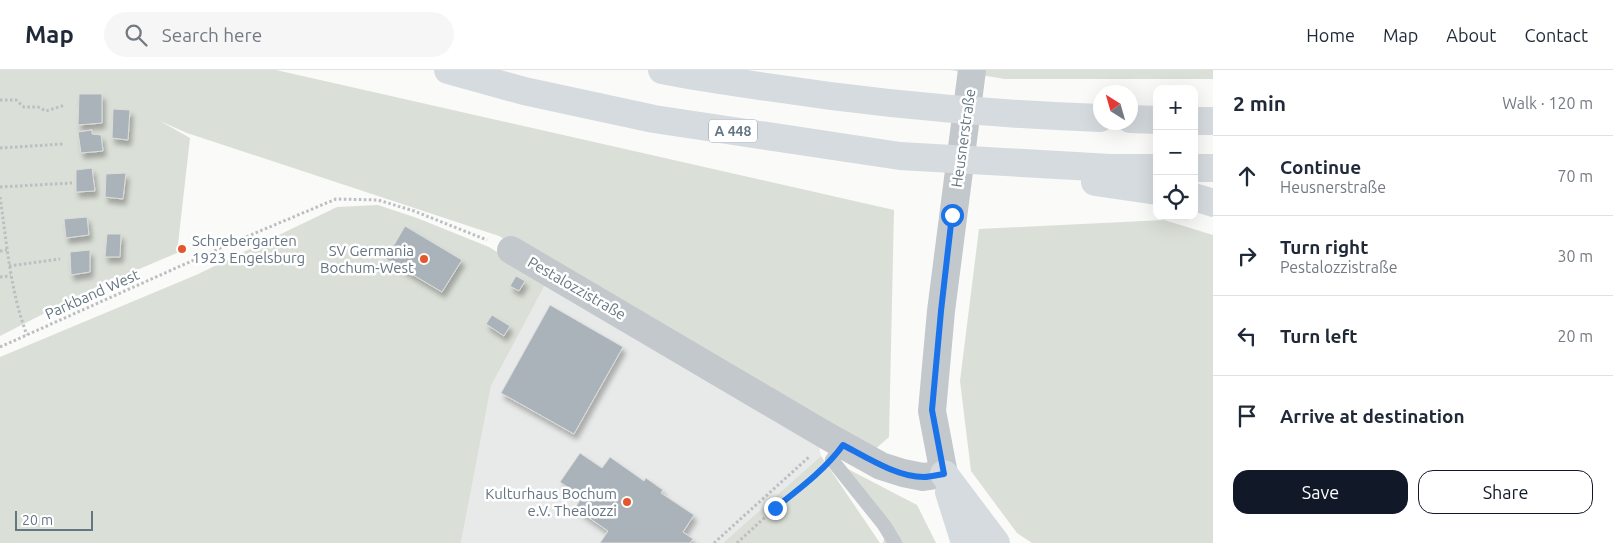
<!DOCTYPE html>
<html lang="en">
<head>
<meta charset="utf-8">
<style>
	body { margin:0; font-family:Ubuntu,sans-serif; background:#f6f6f7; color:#1f2937 }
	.controls { position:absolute; right:15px; top:15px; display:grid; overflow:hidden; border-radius:10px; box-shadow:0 5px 20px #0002 }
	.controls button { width:45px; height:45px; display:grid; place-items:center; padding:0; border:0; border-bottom:1px solid #e0e1e3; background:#fff; color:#1f2937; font:25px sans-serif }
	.compass { position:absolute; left:1093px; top:15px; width:45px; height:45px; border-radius:50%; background:#fff; box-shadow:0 5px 20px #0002; rotate:323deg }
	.scale { position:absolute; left:15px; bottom:12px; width:78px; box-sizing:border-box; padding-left:5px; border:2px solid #657683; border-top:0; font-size:14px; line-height:18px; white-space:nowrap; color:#657683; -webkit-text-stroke:4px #fff; paint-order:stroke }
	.stop { position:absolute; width:15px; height:15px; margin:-11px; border:4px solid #1a73e8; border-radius:50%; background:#fff }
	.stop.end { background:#1a73e8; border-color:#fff; box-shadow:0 1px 5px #0008 }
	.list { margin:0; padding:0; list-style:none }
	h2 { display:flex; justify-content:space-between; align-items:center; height:65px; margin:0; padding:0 20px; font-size:21px }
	h2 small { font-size:16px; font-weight:400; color:#747a83 }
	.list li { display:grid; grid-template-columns:32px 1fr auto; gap:15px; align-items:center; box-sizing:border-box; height:80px; padding:0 20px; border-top:1px solid #e0e1e3 }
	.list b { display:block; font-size:19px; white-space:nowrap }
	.list p { margin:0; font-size:16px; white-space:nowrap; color:#747a83 }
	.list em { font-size:16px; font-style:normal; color:#747a83 }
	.actions { display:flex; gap:10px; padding:15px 20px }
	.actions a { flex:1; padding:11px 0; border:1px solid #111827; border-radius:15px; text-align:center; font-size:18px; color:#111827 }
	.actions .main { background:#111827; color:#fff }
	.icon { flex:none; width:28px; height:28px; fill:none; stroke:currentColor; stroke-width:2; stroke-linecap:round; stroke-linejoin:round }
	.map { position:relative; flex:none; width:1213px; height:473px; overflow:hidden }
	header { display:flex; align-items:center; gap:30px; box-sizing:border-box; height:70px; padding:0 25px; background:#fff; border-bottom:1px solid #e0e1e3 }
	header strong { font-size:24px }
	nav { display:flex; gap:28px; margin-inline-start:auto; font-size:18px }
	.search { width:350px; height:45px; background:#f6f6f7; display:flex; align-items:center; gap:12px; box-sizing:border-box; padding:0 18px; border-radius:28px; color:#747a83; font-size:19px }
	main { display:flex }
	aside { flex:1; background:#fff }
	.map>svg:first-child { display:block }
	.built { fill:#e8e9e9 }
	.green { fill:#dadfd7 }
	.building { fill:#aab3b9; stroke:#dcdcda; filter:url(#shadow) }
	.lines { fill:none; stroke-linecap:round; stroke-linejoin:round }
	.path { stroke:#bbbfc2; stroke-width:3; stroke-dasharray:2.5 2.5; stroke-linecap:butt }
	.service { stroke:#c3c8cc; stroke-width:14 }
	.minor { stroke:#c3c8cc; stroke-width:28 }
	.motorway { stroke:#d6dbdf; stroke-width:28 }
	.route { stroke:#1a73e8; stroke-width:6 }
	.poi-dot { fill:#e4572e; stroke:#fff; stroke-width:2 }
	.labels { text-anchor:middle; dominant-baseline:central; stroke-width:5; stroke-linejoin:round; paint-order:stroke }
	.shield { fill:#fff; stroke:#939fa8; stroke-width:1 }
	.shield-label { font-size:14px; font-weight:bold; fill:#657683 }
	.street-label { font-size:15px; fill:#657683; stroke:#fff }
	.poi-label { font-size:15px; fill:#657683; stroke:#fff; text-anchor:end }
</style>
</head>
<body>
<header>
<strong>Map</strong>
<div class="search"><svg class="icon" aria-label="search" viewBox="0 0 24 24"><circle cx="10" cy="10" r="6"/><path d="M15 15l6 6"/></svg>Search here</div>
<nav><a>Home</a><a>Map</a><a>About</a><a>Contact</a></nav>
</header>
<main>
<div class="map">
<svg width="1213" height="473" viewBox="0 0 1213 473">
	<defs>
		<filter id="shadow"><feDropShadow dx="3" dy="5.5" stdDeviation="2.5" flood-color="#0004"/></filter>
	</defs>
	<rect width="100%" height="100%" fill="#fafaf8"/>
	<polygon class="built" points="546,213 817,366 821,386 723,473 461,473 491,316"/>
	<g class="green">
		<polygon points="0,0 276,0 894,140 889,367 873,381 733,298 499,166 187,63 160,51 190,68 177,183 92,219 0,266"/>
		<polygon points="950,0 1213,0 1213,9 1005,9"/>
		<polygon points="378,135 417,148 489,177 546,213 491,316 461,473 0,473 0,287 196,205 337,137"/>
		<polygon points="1164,150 1213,165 1213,473 1032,473 1017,463 971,401 960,311 979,159"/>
		<polygon points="821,386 880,473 723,473"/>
		<polygon points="846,398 917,435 936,473 883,473 889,453"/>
	</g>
	<g class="building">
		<polygon points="79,24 102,24 102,53 78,55"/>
		<polygon points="113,39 130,40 128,70 112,68"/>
		<polygon points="92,60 92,64 101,65 103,81 81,83 78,62"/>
		<polygon points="92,98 95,121 76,122 76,100"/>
		<polygon points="126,103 123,129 105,127 106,104"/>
		<polygon points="87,147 89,165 66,168 64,149"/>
		<polygon points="405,156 462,190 442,222 386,189"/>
		<polygon points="107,164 121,164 120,187 105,187"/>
		<polygon points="90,180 90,202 71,205 70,182"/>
		<polygon points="516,206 525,211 519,221 510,216"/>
		<polygon points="550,235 623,277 574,364 501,323"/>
		<polygon points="492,245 510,256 504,266 486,254"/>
		<polygon points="580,383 602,398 610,387 644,411 646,408 663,420 661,423 694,445 683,462 693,469 690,473 600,473 608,461 575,438 582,427 560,412"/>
	</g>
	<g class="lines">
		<g class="path">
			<polyline points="0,30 16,30 24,37 38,37 46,41 65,35"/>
			<polyline points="0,78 63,74"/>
			<polyline points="0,117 72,113"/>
			<path d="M0,127C7,173 10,221 27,265"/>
			<polyline points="0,181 7,180"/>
			<polyline points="9,196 60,189"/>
			<polyline points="0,207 11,206"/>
			<polyline points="0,277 234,172 336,129 378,130 414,141 487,170"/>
			<polyline points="714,473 809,387"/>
			<polyline points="737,473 775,438 819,402"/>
		</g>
		<polyline class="service" points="843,375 832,390 884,455 895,473"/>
		<polyline class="minor" points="511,180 827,366 881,396 903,403 923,407 944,404 932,341 941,241 972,0"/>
		<g class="motorway">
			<polyline points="448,0 524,21 654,49 900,86 1110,98 1157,98"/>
			<path d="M662,0C697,7 732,12 767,17C878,34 989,44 1100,48"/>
			<polyline points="1130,49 1157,50"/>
			<polyline points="1194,51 1213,51"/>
			<polyline points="1194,98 1213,98"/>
			<polyline points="1095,112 1157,121"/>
			<polyline points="1194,127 1213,133"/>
			<polyline points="944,404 996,473"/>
			<polyline points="949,422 965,473"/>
		</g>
	</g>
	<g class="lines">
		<path class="route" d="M775,438C799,419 825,400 843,375C866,387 897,407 924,407C930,407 937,405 944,404L932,340L941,241L952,145"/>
	</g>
	<g class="poi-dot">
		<circle cx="182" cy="179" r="5"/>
		<circle cx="424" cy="189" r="5"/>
		<circle cx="627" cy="432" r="5"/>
	</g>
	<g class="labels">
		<rect class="shield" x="709" y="49.5" width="48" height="23" rx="4"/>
		<g class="shield-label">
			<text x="733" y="61">A 448</text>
		</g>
		<g class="street-label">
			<text transform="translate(963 68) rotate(-82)">Heusnerstraße</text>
			<text transform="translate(577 218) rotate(30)">Pestalozzistraße</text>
			<text transform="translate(92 224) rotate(-24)">Parkband West</text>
		</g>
		<g class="poi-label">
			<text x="192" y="170" text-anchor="start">Schrebergarten<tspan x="192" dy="17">1923 Engelsburg</tspan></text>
			<text x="414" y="180">SV Germania<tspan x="414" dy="17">Bochum-West</tspan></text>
			<text x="617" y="423">Kulturhaus Bochum<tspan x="617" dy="17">e.V. Thealozzi</tspan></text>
		</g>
	</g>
</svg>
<div class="controls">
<button>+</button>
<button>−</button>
<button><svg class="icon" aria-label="locate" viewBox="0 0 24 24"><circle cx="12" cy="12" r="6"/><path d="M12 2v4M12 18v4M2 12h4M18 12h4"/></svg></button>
</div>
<svg class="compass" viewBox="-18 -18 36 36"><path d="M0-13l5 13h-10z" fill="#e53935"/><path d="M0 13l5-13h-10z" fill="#747a83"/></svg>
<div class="scale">20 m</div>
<div class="stop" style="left:952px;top:145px"></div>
<div class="stop end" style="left:775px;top:438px"></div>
</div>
<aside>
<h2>2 min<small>Walk · 120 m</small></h2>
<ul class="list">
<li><svg class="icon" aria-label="ahead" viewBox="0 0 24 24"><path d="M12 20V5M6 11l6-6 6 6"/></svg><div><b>Continue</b><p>Heusnerstraße</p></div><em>70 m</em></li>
<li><svg class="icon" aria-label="right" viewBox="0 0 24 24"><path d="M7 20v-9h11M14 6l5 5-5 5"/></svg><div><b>Turn right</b><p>Pestalozzistraße</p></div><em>30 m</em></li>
<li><svg class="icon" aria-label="left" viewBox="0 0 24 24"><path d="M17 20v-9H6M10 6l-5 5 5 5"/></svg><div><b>Turn left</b></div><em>20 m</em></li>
<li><svg class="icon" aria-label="arrive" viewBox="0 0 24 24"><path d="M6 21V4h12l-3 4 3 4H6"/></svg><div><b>Arrive at destination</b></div></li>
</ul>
<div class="actions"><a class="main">Save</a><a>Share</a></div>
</aside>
</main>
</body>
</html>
